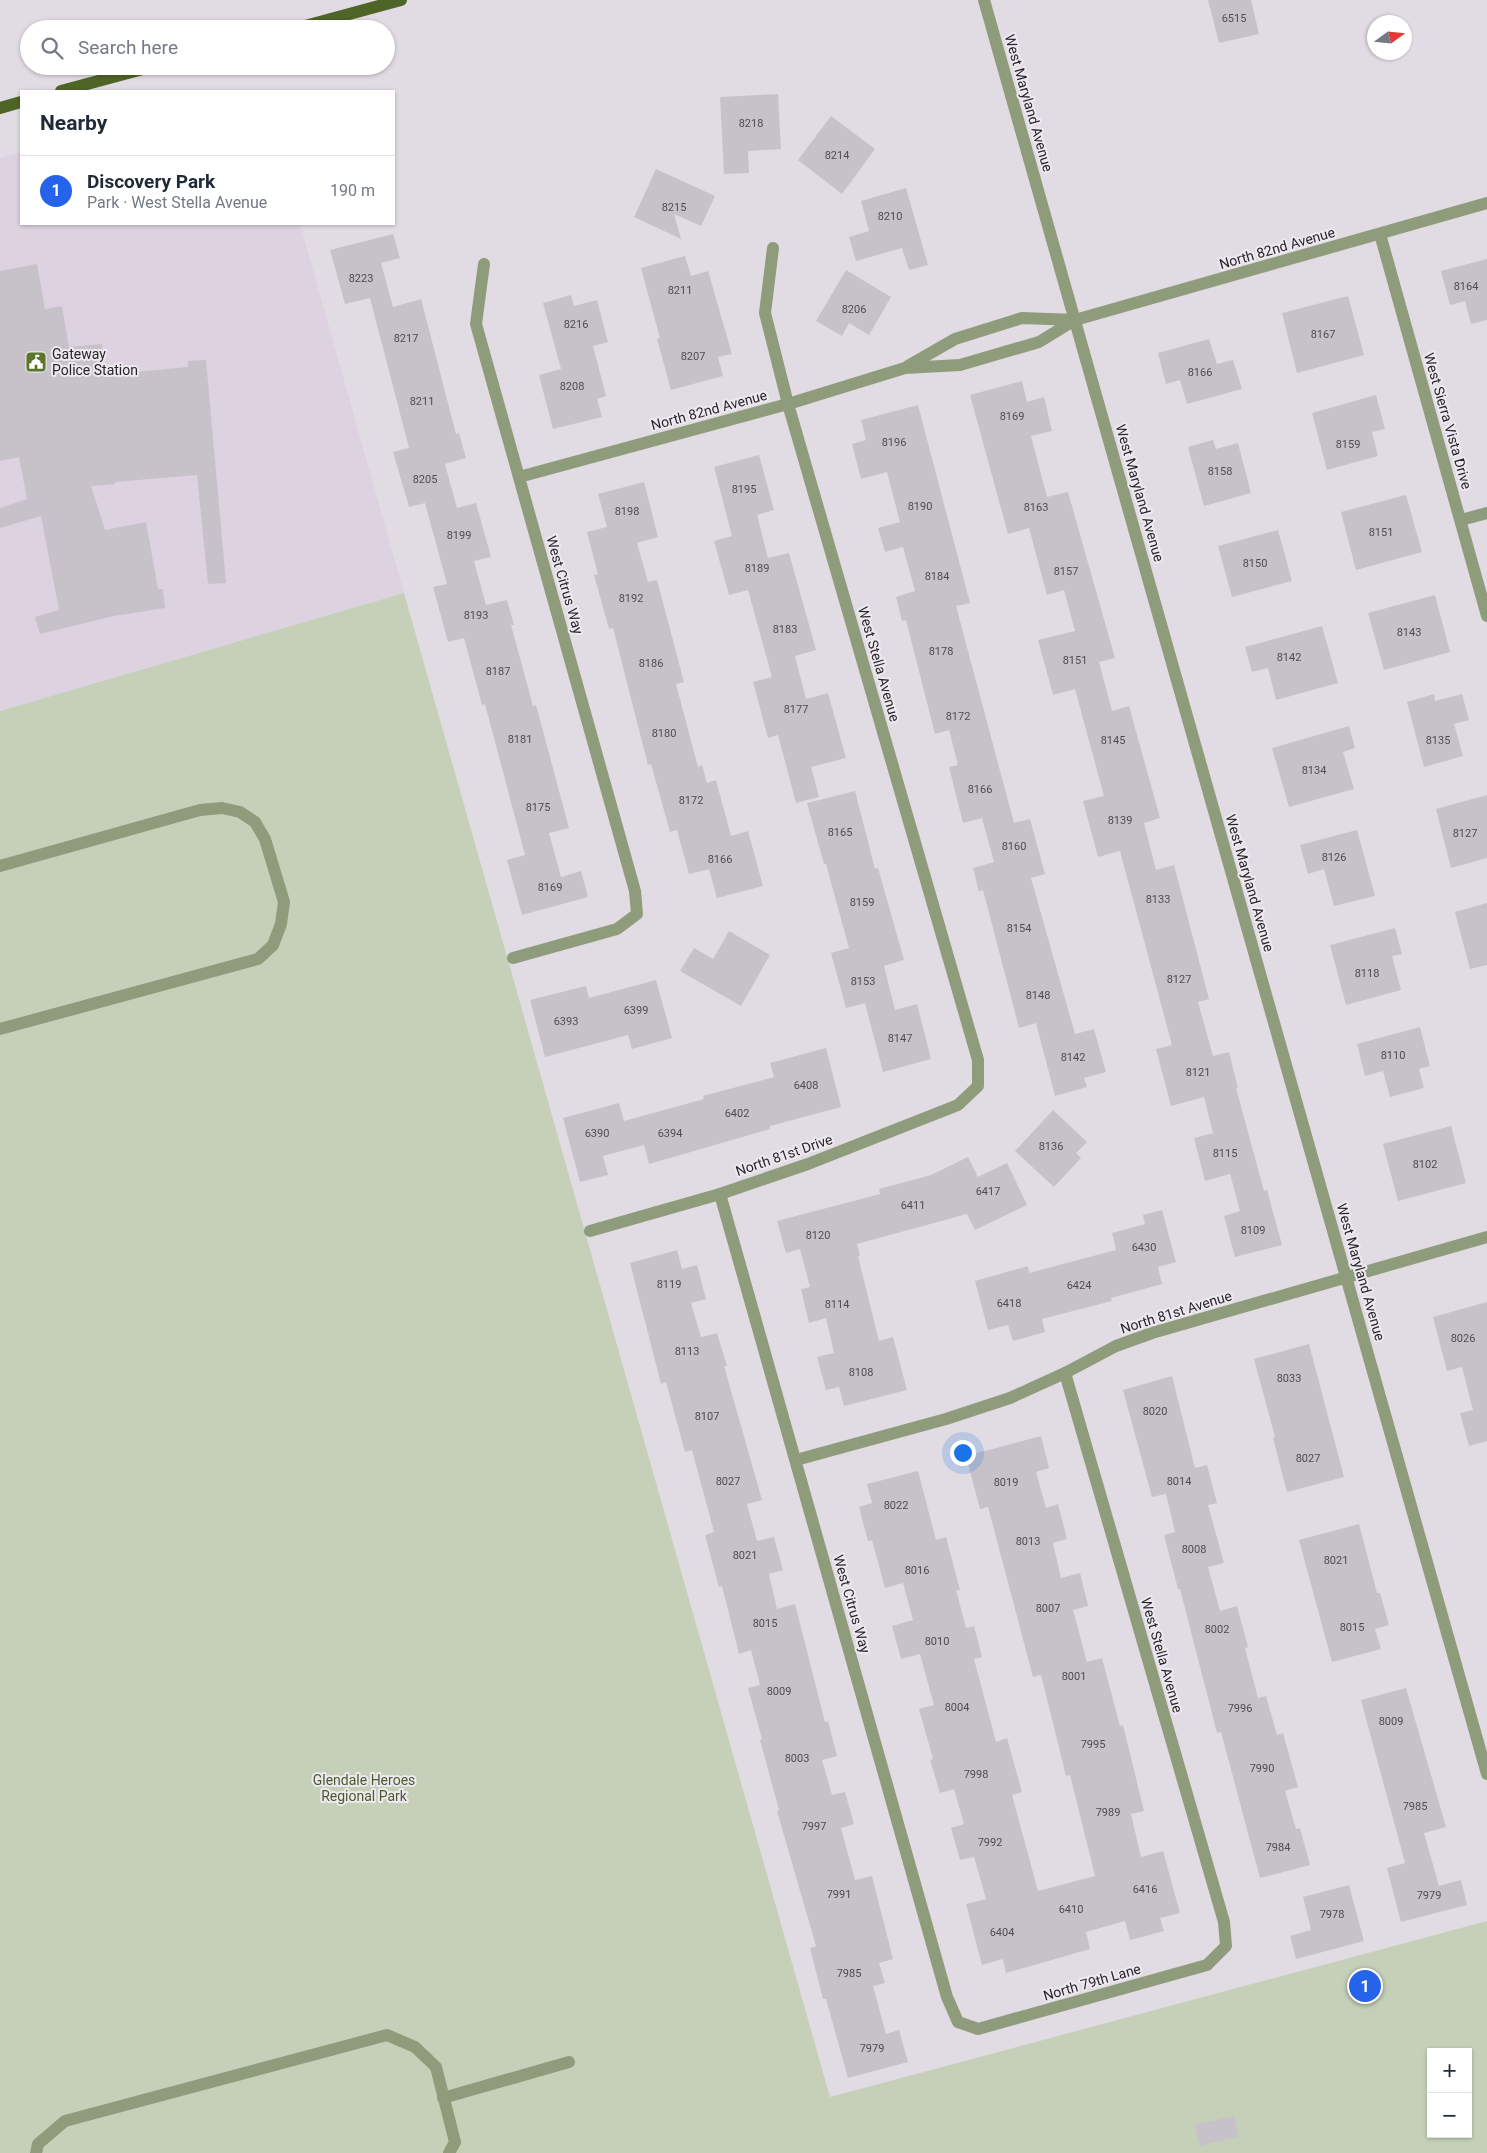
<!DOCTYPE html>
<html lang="en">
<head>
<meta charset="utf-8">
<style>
	body { margin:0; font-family:Roboto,sans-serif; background:#f2f2f3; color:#1f2937 }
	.controls { position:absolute; right:15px; bottom:15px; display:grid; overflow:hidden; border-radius:0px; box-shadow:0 1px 4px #0004 }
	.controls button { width:45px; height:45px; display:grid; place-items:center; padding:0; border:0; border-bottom:1px solid #e0e1e3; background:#fff; color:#1f2937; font:25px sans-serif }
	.compass { position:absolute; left:1367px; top:15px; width:45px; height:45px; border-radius:50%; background:#fff; box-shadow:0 1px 4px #0004; rotate:75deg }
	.you { position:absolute; left:962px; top:1452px; width:18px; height:18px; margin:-12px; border:4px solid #fff; border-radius:50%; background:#1a73e8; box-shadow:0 0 0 8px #1a73e833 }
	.badge { display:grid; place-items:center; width:32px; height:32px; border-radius:50%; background:#2563eb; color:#fff; font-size:16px; font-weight:700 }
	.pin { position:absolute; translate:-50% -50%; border:2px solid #fff; box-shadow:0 1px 5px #0006 }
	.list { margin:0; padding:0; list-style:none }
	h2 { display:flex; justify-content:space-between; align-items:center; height:65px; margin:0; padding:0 20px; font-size:21px }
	h2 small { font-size:16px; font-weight:400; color:#747a83 }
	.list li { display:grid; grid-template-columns:32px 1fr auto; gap:15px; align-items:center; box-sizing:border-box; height:70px; padding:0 20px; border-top:1px solid #e0e1e3 }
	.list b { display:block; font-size:19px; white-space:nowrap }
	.list p { margin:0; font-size:16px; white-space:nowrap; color:#747a83 }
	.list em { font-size:16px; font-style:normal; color:#747a83 }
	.icon { flex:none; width:28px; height:28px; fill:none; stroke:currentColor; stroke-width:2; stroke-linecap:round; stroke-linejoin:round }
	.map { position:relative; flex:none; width:1487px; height:2153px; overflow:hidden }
	.search { position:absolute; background:#fff; box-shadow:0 1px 4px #0004; left:20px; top:20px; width:375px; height:55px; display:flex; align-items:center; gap:12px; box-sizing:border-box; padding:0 18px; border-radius:28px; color:#747a83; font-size:19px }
	.panel { position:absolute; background:#fff; box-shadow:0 1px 4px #0004; left:20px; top:90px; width:375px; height:135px; border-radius:0px }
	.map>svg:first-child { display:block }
	.built { fill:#dcd2e0 }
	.green { fill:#c6d0b9; fill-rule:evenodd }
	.building { fill:#c7c2c9 }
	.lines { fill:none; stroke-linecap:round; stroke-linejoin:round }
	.minor { stroke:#8f9c7c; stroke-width:12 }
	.major { stroke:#4f6427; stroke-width:12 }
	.labels { text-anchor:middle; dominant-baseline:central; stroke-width:4; stroke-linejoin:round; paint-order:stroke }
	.number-label { font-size:11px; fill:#4f4c50 }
	.street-label { font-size:14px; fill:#272528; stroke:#eee9f1 }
	.poi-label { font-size:14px; fill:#272528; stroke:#eee9f1; text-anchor:start }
	.park-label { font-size:14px; fill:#4b5c2c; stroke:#eee9f1 }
</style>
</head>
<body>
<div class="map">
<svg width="1487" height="2153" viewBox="0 0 1487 2153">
	<rect width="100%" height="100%" fill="#e1dce3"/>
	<polygon class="built" points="21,152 21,224 300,224 404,593 0,711 0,158"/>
	<path class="green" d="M404,593L830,2097L1487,1921V2153H0V711ZM1431,2052H1468V2134H1431Z"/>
	<g class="building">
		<polygon points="1208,0 1251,0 1259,34 1219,43"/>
		<polygon points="778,94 781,149 748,151 749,173 724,174 720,97"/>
		<polygon points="831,116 875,149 842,194 798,160"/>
		<polygon points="656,169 715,196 701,226 674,214 681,239 634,217"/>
		<polygon points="906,188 928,265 909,270 902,248 856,261 849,237 869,231 861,201"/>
		<polygon points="393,234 400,258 381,263 393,307 421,299 456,434 459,433 466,458 445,464 457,508 476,503 491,557 474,561 486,605 507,600 514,625 511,625 533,706 536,705 569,828 549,833 561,877 581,871 588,897 522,915 507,860 525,855 485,704 482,705 464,638 448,642 433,587 447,584 425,503 409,507 393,452 409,448 370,298 345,304 330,250"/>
		<polygon points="685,256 691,276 708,271 732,354 718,357 723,376 671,390 657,339 660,338 641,268"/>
		<polygon points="1487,259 1487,320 1471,324 1465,301 1450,305 1441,271"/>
		<polygon points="37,264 45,309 62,306 69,347 102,344 105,375 188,367 188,361 206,360 226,583 208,584 197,475 115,482 115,484 91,486 105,530 146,522 158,589 163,589 165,608 114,616 40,634 35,617 59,610 41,516 0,528 0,508 27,499 19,457 0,461 0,271"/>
		<polygon points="846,270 891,297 869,335 849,323 842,336 816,321"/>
		<polygon points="571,295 574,306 597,300 608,342 593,346 606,396 597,399 602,417 553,429 539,375 561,369 543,303"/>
		<polygon points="1348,296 1364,355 1297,373 1282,313"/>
		<polygon points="1209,339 1217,364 1233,360 1242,389 1187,404 1180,380 1166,384 1158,353"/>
		<polygon points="1022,381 1027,402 1044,397 1052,431 1031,436 1047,497 1068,492 1115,658 1099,662 1112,711 1129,706 1160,818 1144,823 1156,870 1174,865 1209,999 1198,1002 1213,1056 1229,1052 1238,1088 1236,1088 1264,1191 1267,1190 1282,1245 1235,1257 1224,1216 1240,1211 1230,1174 1205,1181 1194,1138 1213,1133 1204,1097 1171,1106 1156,1049 1172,1045 1120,851 1098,857 1083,801 1104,796 1075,689 1053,695 1038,640 1075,631 1064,590 1047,595 1029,528 1008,534 970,395"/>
		<polygon points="1376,395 1385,429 1372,432 1378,456 1327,470 1312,413"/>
		<polygon points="918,405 970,603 956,606 1014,823 1030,819 1045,874 1031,878 1075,1034 1094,1029 1106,1072 1084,1078 1087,1087 1055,1096 1036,1023 1019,1028 983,890 979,892 973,868 994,862 982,818 963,823 949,767 958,765 949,730 935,734 906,620 902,621 896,597 915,591 903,547 885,552 878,528 900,522 887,472 861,479 852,444 866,440 861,420"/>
		<polygon points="1213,440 1216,449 1238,443 1251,493 1204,506 1188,447"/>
		<polygon points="759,455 774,510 757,515 768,558 789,553 816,650 795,656 806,699 828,693 846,758 811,767 819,797 796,803 778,735 768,738 753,682 772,677 748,590 729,595 714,541 732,536 714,467"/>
		<polygon points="644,482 658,537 637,543 648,582 657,580 684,682 676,684 698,767 702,765 707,783 716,780 731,836 748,831 763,886 717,898 709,869 689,874 677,830 670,832 651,764 648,765 613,628 609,629 594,575 598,574 587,532 607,527 598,494"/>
		<polygon points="1406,495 1422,552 1356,570 1341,512"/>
		<polygon points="1278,530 1292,581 1232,597 1218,546"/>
		<polygon points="1435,595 1450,652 1384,670 1368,613"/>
		<polygon points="1322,626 1338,683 1276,700 1268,668 1252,672 1245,647"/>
		<polygon points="1434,694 1435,701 1462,694 1469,720 1454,724 1463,756 1424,767 1407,702"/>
		<polygon points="1349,726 1355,748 1343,752 1354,789 1289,807 1272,748"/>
		<polygon points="855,791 875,869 878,868 904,960 884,966 895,1010 917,1004 931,1059 883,1072 865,1003 846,1008 831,953 849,948 826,864 824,864 807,803"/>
		<polygon points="1487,795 1487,858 1451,868 1436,809"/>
		<polygon points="1357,830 1375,896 1334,906 1324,869 1308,874 1300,845"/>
		<polygon points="1487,903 1487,965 1470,969 1455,912"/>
		<polygon points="1395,928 1402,954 1392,956 1401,990 1346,1005 1330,945"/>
		<polygon points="729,931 770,955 741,1006 680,971 694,948 713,959"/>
		<polygon points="656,980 672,1038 632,1049 628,1035 545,1057 530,1000 586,986 589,998"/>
		<polygon points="1420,1027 1430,1066 1419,1069 1424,1088 1390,1097 1383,1071 1365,1076 1357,1044"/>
		<polygon points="826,1048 841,1107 770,1126 770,1129 649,1164 644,1145 603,1156 608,1175 580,1182 563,1118 619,1103 624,1121 704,1099 703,1096 774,1077 770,1063"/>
		<polygon points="1053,1110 1087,1142 1076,1153 1081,1158 1054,1187 1015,1151"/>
		<polygon points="1451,1126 1466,1183 1398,1201 1383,1144"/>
		<polygon points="968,1157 978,1177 1007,1163 1027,1205 975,1230 967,1214 857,1244 860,1255 858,1256 879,1341 893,1337 907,1390 844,1406 839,1387 826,1390 817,1357 834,1353 826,1318 809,1323 801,1289 810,1287 800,1249 786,1253 777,1221 880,1194 879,1189 931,1175"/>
		<polygon points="1162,1210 1176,1262 1158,1267 1162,1284 1111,1298 1112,1301 1042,1319 1045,1332 1013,1341 1008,1325 988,1330 975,1281 1028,1266 1029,1273 1116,1250 1112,1233 1145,1224 1143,1215"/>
		<polygon points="677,1250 682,1269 697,1265 706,1299 691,1303 701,1337 717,1333 727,1366 724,1366 762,1500 747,1504 757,1541 774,1537 783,1570 769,1574 777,1609 795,1604 825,1722 828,1721 837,1756 822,1760 832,1795 845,1792 854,1824 841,1828 855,1880 872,1876 893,1959 879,1963 885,1983 873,1986 886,2034 899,2030 908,2062 848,2078 826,1999 823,1999 810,1948 816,1946 777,1811 779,1810 760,1740 762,1739 748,1688 760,1685 751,1650 739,1654 722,1586 719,1587 705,1535 714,1532 692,1450 685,1452 666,1382 661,1384 630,1263"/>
		<polygon points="1487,1302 1487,1441 1469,1446 1460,1413 1473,1410 1462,1367 1447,1371 1433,1317"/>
		<polygon points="1309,1344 1344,1477 1287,1492 1273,1438 1275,1437 1254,1359"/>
		<polygon points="1172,1376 1195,1468 1207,1465 1217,1503 1208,1505 1224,1563 1208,1567 1220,1611 1237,1606 1248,1647 1245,1648 1258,1698 1266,1696 1277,1735 1283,1733 1298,1787 1285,1791 1296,1829 1300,1828 1310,1865 1260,1878 1221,1732 1217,1733 1180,1589 1178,1589 1164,1535 1175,1532 1166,1494 1152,1497 1123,1390"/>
		<polygon points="1041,1436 1049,1468 1036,1472 1046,1508 1058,1504 1067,1539 1053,1543 1061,1578 1080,1573 1088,1606 1073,1610 1087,1662 1102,1658 1120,1726 1123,1725 1144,1811 1131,1814 1141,1857 1163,1851 1180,1913 1160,1918 1164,1931 1130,1940 1125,1921 1086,1932 1090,1949 1006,1973 1003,1959 982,1965 966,1904 986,1899 974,1857 960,1860 951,1828 964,1824 954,1789 940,1793 930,1760 933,1759 919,1709 934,1705 920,1654 901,1659 892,1626 913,1620 903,1583 885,1588 872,1540 868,1541 859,1507 872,1503 867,1484 918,1471 936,1540 946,1537 960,1590 956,1590 966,1628 974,1626 982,1657 974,1659 996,1742 1007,1738 1022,1792 1012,1795 1038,1891 1095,1876 1070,1775 1066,1776 1041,1675 1033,1677 988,1507 980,1509 966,1456"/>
		<polygon points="1359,1524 1377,1593 1380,1593 1389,1625 1375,1629 1381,1649 1332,1662 1299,1540"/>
		<polygon points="1406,1688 1446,1827 1424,1833 1439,1886 1461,1880 1467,1905 1401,1922 1387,1868 1405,1863 1361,1700"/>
		<polygon points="1349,1885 1364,1941 1296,1959 1290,1936 1311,1930 1303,1897"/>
		<polygon points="1234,2116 1239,2136 1200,2146 1194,2125"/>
	</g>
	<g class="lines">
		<g class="minor">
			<polyline points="984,0 1487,1774"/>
			<polyline points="1380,234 1487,616"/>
			<polyline points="484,264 476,324 635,891 637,914 617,929 513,958"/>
			<polyline points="908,366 955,339 1022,318 1075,320"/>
			<polyline points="519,477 788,404 905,368 960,365 1039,342 1075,320 1487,203"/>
			<polyline points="1461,520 1487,513"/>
			<polyline points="0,866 200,810 222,808 240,812 255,822 265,839 284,902 281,924 273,945 258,959 0,1029"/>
			<polyline points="720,1194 947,1997 958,2022 978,2029 1207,1965 1226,1946 1224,1922 1065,1373"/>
			<polyline points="590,1231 720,1194 808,1164 958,1105 978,1086 978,1060 788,404 765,313 773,248"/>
			<polyline points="796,1460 946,1419 1010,1398 1065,1373 1116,1346 1152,1333 1487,1237"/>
			<polyline points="443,2098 569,2062"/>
			<polyline points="36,2153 38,2144 65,2121 387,2035 415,2047 436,2067 455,2142 449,2153"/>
		</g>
		<g class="major">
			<polyline points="294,29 401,0"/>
			<polyline points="61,91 154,66"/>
			<polyline points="0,108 21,102"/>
		</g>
	</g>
	<defs>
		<g id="civic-square" transform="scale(1.125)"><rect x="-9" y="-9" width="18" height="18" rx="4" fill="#5c7629" stroke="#eee9f1"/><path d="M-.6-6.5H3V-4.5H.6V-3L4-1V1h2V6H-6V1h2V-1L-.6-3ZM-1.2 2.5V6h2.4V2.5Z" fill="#fff"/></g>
	</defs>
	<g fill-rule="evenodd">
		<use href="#civic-square" x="36" y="362"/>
	</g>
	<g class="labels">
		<g class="number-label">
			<text x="1234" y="18">6515</text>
			<text x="751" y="123">8218</text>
			<text x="837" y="155">8214</text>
			<text x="674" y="207">8215</text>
			<text x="890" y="216">8210</text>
			<text x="361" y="278">8223</text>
			<text x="1466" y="286">8164</text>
			<text x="680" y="290">8211</text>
			<text x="854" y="309">8206</text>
			<text x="576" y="324">8216</text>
			<text x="1323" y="334">8167</text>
			<text x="406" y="338">8217</text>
			<text x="693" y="356">8207</text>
			<text x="1200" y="372">8166</text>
			<text x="572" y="386">8208</text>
			<text x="422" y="401">8211</text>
			<text x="1012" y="416">8169</text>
			<text x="894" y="442">8196</text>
			<text x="1348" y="444">8159</text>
			<text x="1220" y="471">8158</text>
			<text x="425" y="479">8205</text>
			<text x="744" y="489">8195</text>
			<text x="920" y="506">8190</text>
			<text x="1036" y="507">8163</text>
			<text x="627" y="511">8198</text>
			<text x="1381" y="532">8151</text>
			<text x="459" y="535">8199</text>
			<text x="1255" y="563">8150</text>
			<text x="757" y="568">8189</text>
			<text x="1066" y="571">8157</text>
			<text x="937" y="576">8184</text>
			<text x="631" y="598">8192</text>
			<text x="476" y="615">8193</text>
			<text x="785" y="629">8183</text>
			<text x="1409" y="632">8143</text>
			<text x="941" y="651">8178</text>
			<text x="1289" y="657">8142</text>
			<text x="1075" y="660">8151</text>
			<text x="651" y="663">8186</text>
			<text x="498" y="671">8187</text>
			<text x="796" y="709">8177</text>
			<text x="958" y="716">8172</text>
			<text x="664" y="733">8180</text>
			<text x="520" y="739">8181</text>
			<text x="1113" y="740">8145</text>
			<text x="1438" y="740">8135</text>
			<text x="1314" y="770">8134</text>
			<text x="980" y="789">8166</text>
			<text x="691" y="800">8172</text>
			<text x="538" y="807">8175</text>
			<text x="1120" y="820">8139</text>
			<text x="840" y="832">8165</text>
			<text x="1465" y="833">8127</text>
			<text x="1014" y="846">8160</text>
			<text x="1334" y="857">8126</text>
			<text x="720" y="859">8166</text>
			<text x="550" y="887">8169</text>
			<text x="1158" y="899">8133</text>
			<text x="862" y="902">8159</text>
			<text x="1019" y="928">8154</text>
			<text x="1367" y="973">8118</text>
			<text x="1179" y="979">8127</text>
			<text x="863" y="981">8153</text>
			<text x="1038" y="995">8148</text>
			<text x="636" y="1010">6399</text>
			<text x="566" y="1021">6393</text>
			<text x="900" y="1038">8147</text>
			<text x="1393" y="1055">8110</text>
			<text x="1073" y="1057">8142</text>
			<text x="1198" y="1072">8121</text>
			<text x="806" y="1085">6408</text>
			<text x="737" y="1113">6402</text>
			<text x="597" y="1133">6390</text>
			<text x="670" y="1133">6394</text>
			<text x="1051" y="1146">8136</text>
			<text x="1225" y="1153">8115</text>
			<text x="1425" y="1164">8102</text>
			<text x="988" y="1191">6417</text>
			<text x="913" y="1205">6411</text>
			<text x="1253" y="1230">8109</text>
			<text x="818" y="1235">8120</text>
			<text x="1144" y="1247">6430</text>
			<text x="669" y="1284">8119</text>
			<text x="1079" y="1285">6424</text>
			<text x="1009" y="1303">6418</text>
			<text x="837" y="1304">8114</text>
			<text x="1463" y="1338">8026</text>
			<text x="687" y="1351">8113</text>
			<text x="861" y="1372">8108</text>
			<text x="1289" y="1378">8033</text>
			<text x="1155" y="1411">8020</text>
			<text x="707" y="1416">8107</text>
			<text x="1308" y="1458">8027</text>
			<text x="728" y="1481">8027</text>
			<text x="1179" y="1481">8014</text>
			<text x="1006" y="1482">8019</text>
			<text x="896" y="1505">8022</text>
			<text x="1028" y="1541">8013</text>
			<text x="1194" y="1549">8008</text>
			<text x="745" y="1555">8021</text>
			<text x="1336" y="1560">8021</text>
			<text x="917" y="1570">8016</text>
			<text x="1048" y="1608">8007</text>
			<text x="765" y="1623">8015</text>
			<text x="1352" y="1627">8015</text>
			<text x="1217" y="1629">8002</text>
			<text x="937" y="1641">8010</text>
			<text x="1074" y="1676">8001</text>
			<text x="779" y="1691">8009</text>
			<text x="957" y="1707">8004</text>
			<text x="1240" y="1708">7996</text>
			<text x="1391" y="1721">8009</text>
			<text x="1093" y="1744">7995</text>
			<text x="797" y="1758">8003</text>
			<text x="1262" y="1768">7990</text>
			<text x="976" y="1774">7998</text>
			<text x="1415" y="1806">7985</text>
			<text x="1108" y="1812">7989</text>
			<text x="814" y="1826">7997</text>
			<text x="990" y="1842">7992</text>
			<text x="1278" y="1847">7984</text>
			<text x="1145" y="1889">6416</text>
			<text x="839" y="1894">7991</text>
			<text x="1429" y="1895">7979</text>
			<text x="1071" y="1909">6410</text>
			<text x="1332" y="1914">7978</text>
			<text x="1002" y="1932">6404</text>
			<text x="849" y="1973">7985</text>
			<text x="872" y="2048">7979</text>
		</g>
		<g class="street-label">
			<text transform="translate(1029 103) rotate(74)">West Maryland Avenue</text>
			<text transform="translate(1277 248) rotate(-16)">North 82nd Avenue</text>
			<text transform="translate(709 410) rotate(-15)">North 82nd Avenue</text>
			<text transform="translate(1448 421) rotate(74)">West Sierra Vista Drive</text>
			<text transform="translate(1140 493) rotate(74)">West Maryland Avenue</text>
			<text transform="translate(565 585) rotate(74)">West Citrus Way</text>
			<text transform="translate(879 664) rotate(74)">West Stella Avenue</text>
			<text transform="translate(1250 883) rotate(74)">West Maryland Avenue</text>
			<text transform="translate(784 1155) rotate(-19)">North 81st Drive</text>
			<text transform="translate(1361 1272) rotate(74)">West Maryland Avenue</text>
			<text transform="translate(1176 1312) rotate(-17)">North 81st Avenue</text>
			<text transform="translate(852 1604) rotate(74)">West Citrus Way</text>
			<text transform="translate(1162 1655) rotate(74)">West Stella Avenue</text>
			<text transform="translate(1092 1982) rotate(-16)">North 79th Lane</text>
		</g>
		<g class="poi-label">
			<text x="52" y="354">Gateway<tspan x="52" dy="16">Police Station</tspan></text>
		</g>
		<g class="park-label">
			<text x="364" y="1780">Glendale Heroes<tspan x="364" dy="16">Regional Park</tspan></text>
		</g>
	</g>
</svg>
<div class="controls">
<button>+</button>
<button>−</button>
</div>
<svg class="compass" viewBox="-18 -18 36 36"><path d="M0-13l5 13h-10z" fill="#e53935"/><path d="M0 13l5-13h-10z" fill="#747a83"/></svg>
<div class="you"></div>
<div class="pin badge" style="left:1365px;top:1986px">1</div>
<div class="search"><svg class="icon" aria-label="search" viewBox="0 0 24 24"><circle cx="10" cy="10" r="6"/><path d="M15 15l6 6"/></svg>Search here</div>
<section class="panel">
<h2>Nearby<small></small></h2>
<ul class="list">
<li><span class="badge">1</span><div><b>Discovery Park</b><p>Park · West Stella Avenue</p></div><em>190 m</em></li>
</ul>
</section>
</div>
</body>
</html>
